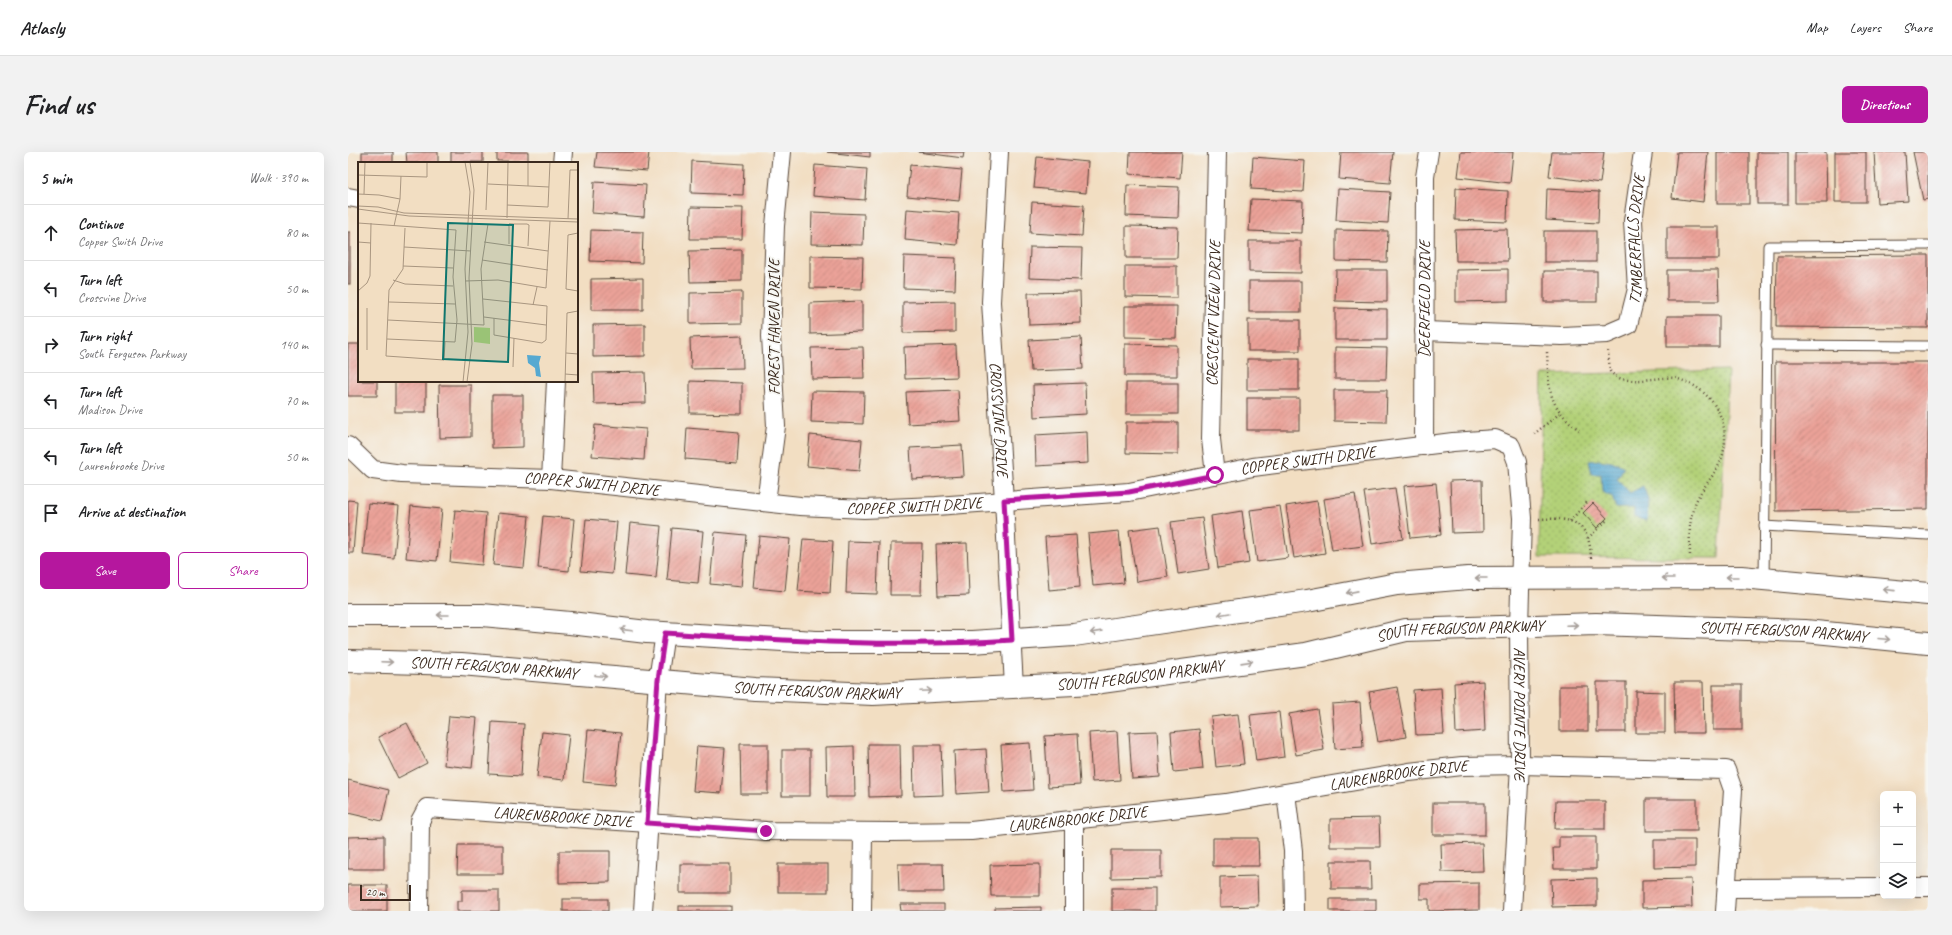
<!DOCTYPE html>
<html lang="en">
<head>
<meta charset="utf-8">
<style>
	body { margin:0; font-family:Caveat,sans-serif; background:#f2f2f2; color:#202124 }
	.controls { position:absolute; right:12px; bottom:12px; display:grid; overflow:hidden; border-radius:6px; box-shadow:0 4px 16px #0002 }
	.controls button { width:36px; height:36px; display:grid; place-items:center; padding:0; border:0; border-bottom:1px solid #e0e0e0; background:#fff; color:#202124; font:20px sans-serif }
	.scale { position:absolute; left:12px; bottom:10px; width:51px; box-sizing:border-box; padding-left:4px; border:2px solid #3b2a1e; border-top:0; font-size:11px; line-height:14px; white-space:nowrap; color:#3b2a1e; -webkit-text-stroke:3px #f6f6f2; paint-order:stroke }
	.stop { position:absolute; width:12px; height:12px; margin:-9px; border:3px solid #b5179e; border-radius:50%; background:#fff }
	.stop.end { background:#b5179e; border-color:#fff; box-shadow:0 1px 4px #0008 }
	.list { margin:0; padding:0; list-style:none }
	h2 { display:flex; justify-content:space-between; align-items:center; height:52px; margin:0; padding:0 16px; font-size:17px }
	h2 small { font-size:13px; font-weight:400; color:#757577 }
	.list li { display:grid; grid-template-columns:26px 1fr auto; gap:12px; align-items:center; box-sizing:border-box; height:56px; padding:0 16px; border-top:1px solid #e0e0e0 }
	.list b { display:block; font-size:15px; white-space:nowrap }
	.list p { margin:0; font-size:13px; white-space:nowrap; color:#757577 }
	.list em { font-size:13px; font-style:normal; color:#757577 }
	.actions { display:flex; gap:8px; padding:12px 16px }
	.actions a { flex:1; padding:9px 0; border:1px solid #b5179e; border-radius:6px; text-align:center; font-size:14px; color:#b5179e }
	.actions .main { background:#b5179e; color:#fff }
	.icon { flex:none; width:22px; height:22px; fill:none; stroke:currentColor; stroke-width:2; stroke-linecap:round; stroke-linejoin:round }
	.map { position:relative; flex:none; width:1580px; height:759px; overflow:hidden; border-radius:6px }
	header { display:flex; align-items:center; gap:24px; box-sizing:border-box; height:56px; padding:0 20px; background:#fff; border-bottom:1px solid #e0e0e0 }
	header strong { font-size:19px }
	nav { display:flex; gap:22px; margin-inline-start:auto; font-size:14px }
	.intro { display:flex; align-items:center; justify-content:space-between; box-sizing:border-box; height:96px; padding:0 24px }
	h1 { margin:0; font-size:28px }
	.button { padding:10px 18px; border-radius:6px; background:#b5179e; color:#fff; font-size:14px; font-weight:700 }
	main { display:flex; gap:24px; padding:0 24px }
	aside { flex:1; background:#fff; border-radius:6px; box-shadow:0 4px 16px #0002 }
	.map>svg:first-child { display:block }
	.park { fill:url(#park-dots); stroke:#777e4b }
	.water { fill:url(#water-rules); stroke:#486a78 }
	.building { fill:url(#building-hatch) }
	.lines { fill:none; stroke-linecap:round; stroke-linejoin:round }
	.service-casing { stroke:#564537; stroke-width:11 }
	.minor-casing { stroke:#564537; stroke-width:20 }
	.tertiary-casing { stroke:#564537; stroke-width:24 }
	.path { stroke:#564537; stroke-width:2.5; stroke-dasharray:1 3; stroke-linecap:butt }
	.service { stroke:#fff; stroke-width:9 }
	.minor { stroke:#fff; stroke-width:18 }
	.tertiary { stroke:#fff; stroke-width:22 }
	.oneway { stroke:#a79f9a }
	.route { stroke:#b5179e; stroke-width:5 }
	.labels { text-anchor:middle; dominant-baseline:central; stroke-width:3.5; stroke-linejoin:round; paint-order:stroke }
	.street-label { font-size:16px; fill:#3b2a1e; stroke:#f6f6f2 }
	.inset-road { fill:none; stroke:#a99680; stroke-width:1 }
	.view { fill:#0f766e; fill-opacity:0.15; stroke:#0f766e; stroke-width:2 }
	.inset-edge { fill:none; stroke:#3b2a1e; stroke-width:2 }
</style>
</head>
<body>
<header>
<strong>Atlasly</strong>
<nav><a>Map</a><a>Layers</a><a>Share</a></nav>
</header>
<div class="intro"><h1>Find us</h1><a class="button">Directions</a></div>
<main>
<aside>
<h2>5 min<small>Walk · 390 m</small></h2>
<ul class="list">
<li><svg class="icon" aria-label="ahead" viewBox="0 0 24 24"><path d="M12 20V5M6 11l6-6 6 6"/></svg><div><b>Continue</b><p>Copper Swith Drive</p></div><em>80 m</em></li>
<li><svg class="icon" aria-label="left" viewBox="0 0 24 24"><path d="M17 20v-9H6M10 6l-5 5 5 5"/></svg><div><b>Turn left</b><p>Crossvine Drive</p></div><em>50 m</em></li>
<li><svg class="icon" aria-label="right" viewBox="0 0 24 24"><path d="M7 20v-9h11M14 6l5 5-5 5"/></svg><div><b>Turn right</b><p>South Ferguson Parkway</p></div><em>140 m</em></li>
<li><svg class="icon" aria-label="left" viewBox="0 0 24 24"><path d="M17 20v-9H6M10 6l-5 5 5 5"/></svg><div><b>Turn left</b><p>Madison Drive</p></div><em>70 m</em></li>
<li><svg class="icon" aria-label="left" viewBox="0 0 24 24"><path d="M17 20v-9H6M10 6l-5 5 5 5"/></svg><div><b>Turn left</b><p>Laurenbrooke Drive</p></div><em>50 m</em></li>
<li><svg class="icon" aria-label="arrive" viewBox="0 0 24 24"><path d="M6 21V4h12l-3 4 3 4H6"/></svg><div><b>Arrive at destination</b></div></li>
</ul>
<div class="actions"><a class="main">Save</a><a>Share</a></div>
</aside>
<div class="map">
<svg width="1580" height="759" viewBox="0 0 1580 759">
	<defs>
		<pattern id="park-dots" width="8" height="8" patternUnits="userSpaceOnUse"><rect width="8" height="8" fill="#b3d178"/><path d="M2 2h.1M6 6h.1" fill="none" stroke="#93aa62" stroke-width="1.8" stroke-linecap="round"/></pattern>
		<pattern id="water-rules" width="6" height="5" patternUnits="userSpaceOnUse"><rect width="6" height="5" fill="#56a9d1"/><path d="M0 2.5h6" fill="none" stroke="#488aa9"/></pattern>
		<pattern id="building-hatch" width="6" height="6" patternUnits="userSpaceOnUse"><rect width="6" height="6" fill="#eba299"/><path d="M-1 1l2-2M0 6l6-6M5 7l2-2" fill="none" stroke="#c0847c"/></pattern>
	</defs>
	<rect width="100%" height="100%" fill="#f6f6f2"/>
	<filter id="ink" filterUnits="userSpaceOnUse"><feTurbulence type="fractalNoise" baseFrequency=".025" numOctaves="2"/><feDisplacementMap in="SourceGraphic" scale="8" xChannelSelector="R" yChannelSelector="G"/><feConvolveMatrix kernelMatrix="1 2 1 2 8 2 1 2 1" color-interpolation-filters="sRGB"/></filter>
	<filter id="wash" filterUnits="userSpaceOnUse"><feTurbulence type="fractalNoise" baseFrequency=".012" numOctaves="4" result="noise"/><feDisplacementMap in="SourceGraphic" scale="16" xChannelSelector="R" yChannelSelector="G"/><feGaussianBlur stdDeviation="0.9" result="paint"/><feColorMatrix in="noise" values="0 0 0 0 0 0 0 0 0 0 0 0 0 0 0 0 0 1.4 0 .05"/><feComposite in="paint" operator="in"/></filter>
	<g filter="url(#wash)">
		<rect width="100%" height="100%" fill="#f2dec2"/>
		<polygon class="park" points="1380,218 1371,406 1191,405 1194,223"/>
		<polygon class="water" points="1252,308 1269,311 1276,315 1269,327 1282,341 1295,334 1300,347 1299,369 1286,365 1286,356 1268,356 1264,345 1254,340 1253,322 1244,322 1241,309"/>
		<g id="blocks">
			<g class="building">
				<rect x="14" y="0" width="31" height="11"/>
				<polygon points="58,0 90,0 90,11 59,11"/>
				<rect x="103" y="0" width="32" height="10"/>
				<rect x="149" y="0" width="31" height="9"/>
				<polygon points="249,0 301,0 299,19 247,15"/>
				<polygon points="479,0 522,0 522,5"/>
				<polygon points="570,0 616,0 615,6"/>
				<polygon points="782,0 834,0 832,26 781,22"/>
				<polygon points="993,0 1045,0 1042,31 991,27"/>
				<polygon points="1113,0 1165,0 1162,31 1110,25"/>
				<polygon points="1204,0 1256,0 1252,31 1201,24"/>
				<polygon points="1329,0 1360,0 1355,50 1324,46"/>
				<rect x="1369" y="0" width="32" height="52"/>
				<rect x="1409" y="0" width="31" height="52"/>
				<polygon points="1447,0 1478,0 1479,51 1447,51"/>
				<rect x="1487" y="0" width="31" height="50"/>
				<polygon points="1526,0 1557,0 1560,49 1529,51"/>
				<polygon points="1565,0 1580,0 1580,47 1575,48"/>
				<polygon points="689,5 740,10 738,41 686,36"/>
				<polygon points="905,5 957,9 955,40 903,37"/>
				<polygon points="344,9 396,12 395,43 343,41"/>
				<polygon points="467,13 519,17 517,48 465,44"/>
				<polygon points="562,13 614,18 611,49 559,44"/>
				<polygon points="246,30 298,33 296,65 244,61"/>
				<polygon points="779,33 831,35 830,66 778,64"/>
				<polygon points="1108,36 1160,39 1159,70 1107,68"/>
				<polygon points="990,37 1042,40 1040,71 988,68"/>
				<polygon points="1199,37 1251,40 1250,71 1198,68"/>
				<polygon points="903,47 955,49 954,81 901,79"/>
				<polygon points="684,50 736,53 734,84 682,81"/>
				<polygon points="343,55 395,56 394,87 342,87"/>
				<polygon points="559,57 611,61 609,93 557,88"/>
				<polygon points="464,60 516,62 515,93 463,92"/>
				<polygon points="778,74 830,75 829,106 778,106"/>
				<rect x="1319" y="75" width="52" height="32"/>
				<polygon points="1159,77 1160,109 1108,109 1107,78"/>
				<polygon points="243,78 295,80 294,111 242,109"/>
				<polygon points="988,78 1040,79 1039,110 988,109"/>
				<rect x="1196" y="79" width="52" height="31"/>
				<rect x="0" y="80" width="2" height="52"/>
				<polygon points="901,89 953,89 953,121 901,120"/>
				<polygon points="682,95 734,96 733,128 681,126"/>
				<polygon points="394,98 394,129 342,130 341,99"/>
				<polygon points="1580,103 1580,176 1428,175 1429,104"/>
				<polygon points="462,104 515,105 514,137 462,136"/>
				<polygon points="556,104 608,106 607,138 555,136"/>
				<polygon points="777,114 829,114 829,146 777,145"/>
				<polygon points="1160,117 1160,149 1108,150 1108,118"/>
				<polygon points="988,118 1039,118 1039,150 987,149"/>
				<polygon points="1319,118 1370,118 1371,149 1319,149"/>
				<rect x="1196" y="119" width="53" height="31"/>
				<polygon points="295,126 295,158 243,158 243,127"/>
				<rect x="901" y="129" width="52" height="31"/>
				<polygon points="394,140 394,171 342,172 342,141"/>
				<polygon points="732,140 733,171 681,173 680,141"/>
				<polygon points="514,149 514,180 462,182 462,151"/>
				<polygon points="607,149 607,180 555,181 555,150"/>
				<polygon points="777,154 829,154 828,186 777,185"/>
				<polygon points="987,156 1039,157 1039,188 987,188"/>
				<rect x="1319" y="164" width="52" height="31"/>
				<rect x="900" y="168" width="52" height="31"/>
				<polygon points="297,172 297,204 245,205 245,173"/>
				<polygon points="394,184 395,216 343,217 342,186"/>
				<polygon points="733,185 735,217 683,219 681,188"/>
				<polygon points="0,192 11,192 11,229 29,229 29,244 0,244"/>
				<polygon points="777,192 829,193 829,224 777,224"/>
				<polygon points="608,193 609,225 557,227 556,195"/>
				<polygon points="515,195 516,226 464,227 463,196"/>
				<polygon points="987,195 1039,196 1038,227 987,227"/>
				<rect x="899" y="207" width="52" height="31"/>
				<polygon points="1427,210 1580,210 1580,357 1428,359"/>
				<polygon points="297,220 298,251 246,252 245,221"/>
				<rect x="47" y="229" width="31" height="31"/>
				<polygon points="342,229 394,231 394,262 342,261"/>
				<polygon points="737,231 738,262 686,265 685,233"/>
				<rect x="778" y="231" width="52" height="31"/>
				<polygon points="91,233 123,233 123,285 92,286"/>
				<polygon points="610,238 612,269 560,272 558,240"/>
				<polygon points="986,238 1039,238 1038,270 986,269"/>
				<polygon points="464,239 516,240 515,272 463,270"/>
				<polygon points="144,243 175,243 175,295 144,296"/>
				<rect x="899" y="246" width="52" height="32"/>
				<polygon points="778,270 830,270 830,302 778,301"/>
				<polygon points="247,273 298,277 296,308 244,304"/>
				<polygon points="339,276 391,280 389,311 337,307"/>
				<polygon points="739,280 740,311 688,314 687,283"/>
				<polygon points="462,283 514,288 511,319 459,314"/>
				<polygon points="614,293 616,324 564,327 562,296"/>
				<polygon points="1134,328 1135,380 1104,381 1102,329"/>
				<polygon points="1088,331 1093,383 1062,386 1056,334"/>
				<polygon points="1047,336 1055,387 1024,392 1016,340"/>
				<polygon points="1007,342 1015,394 984,398 976,347"/>
				<polygon points="0,348 9,349 5,401 0,401"/>
				<polygon points="969,349 977,401 946,406 938,354"/>
				<polygon points="20,351 51,354 46,406 15,403"/>
				<polygon points="1245,351 1259,366 1249,376 1235,361"/>
				<polygon points="63,354 94,357 89,409 58,406"/>
				<polygon points="932,354 940,406 909,410 902,358"/>
				<polygon points="107,358 138,361 134,413 102,410"/>
				<polygon points="894,359 901,411 870,416 863,364"/>
				<polygon points="150,361 181,364 176,416 145,413"/>
				<polygon points="195,364 226,367 221,419 190,416"/>
				<polygon points="854,366 861,417 830,422 823,370"/>
				<polygon points="238,367 269,370 264,422 233,419"/>
				<polygon points="282,371 313,374 308,426 277,423"/>
				<polygon points="812,374 820,425 789,430 781,378"/>
				<polygon points="324,376 355,379 350,431 319,428"/>
				<polygon points="771,379 776,431 745,434 740,382"/>
				<polygon points="367,380 398,383 393,435 362,432"/>
				<polygon points="728,383 732,435 701,438 697,385"/>
				<polygon points="411,384 442,387 437,439 406,436"/>
				<polygon points="455,387 485,389 482,441 450,439"/>
				<polygon points="500,389 531,390 529,442 498,441"/>
				<polygon points="543,391 574,391 573,443 542,443"/>
				<polygon points="619,391 621,443 590,444 588,392"/>
				<polygon points="1135,529 1137,579 1108,581 1106,531"/>
				<rect x="1249" y="530" width="29" height="50"/>
				<polygon points="1326,530 1355,530 1356,581 1327,581"/>
				<rect x="1365" y="533" width="29" height="45"/>
				<rect x="1211" y="534" width="29" height="45"/>
				<polygon points="1049,535 1058,585 1030,590 1021,540"/>
				<polygon points="1093,536 1096,582 1068,583 1065,538"/>
				<polygon points="1288,539 1317,540 1317,581 1288,581"/>
				<polygon points="1012,550 1015,595 987,597 984,552"/>
				<polygon points="969,557 976,598 948,603 941,562"/>
				<polygon points="931,560 936,605 908,609 902,563"/>
				<polygon points="890,562 896,612 868,615 863,565"/>
				<polygon points="101,564 129,566 124,616 96,613"/>
				<polygon points="144,570 176,572 173,624 141,622"/>
				<polygon points="59,571 79,611 50,626 30,585"/>
				<polygon points="851,577 855,617 826,620 823,580"/>
				<polygon points="240,578 273,581 267,633 235,630"/>
				<polygon points="769,579 772,628 744,630 741,581"/>
				<polygon points="809,579 812,625 784,627 781,580"/>
				<polygon points="194,580 221,583 216,628 189,625"/>
				<polygon points="729,582 732,633 700,635 697,584"/>
				<polygon points="682,591 685,638 656,640 653,593"/>
				<polygon points="392,592 420,592 420,642 393,642"/>
				<polygon points="520,592 552,592 553,644 521,645"/>
				<polygon points="565,593 593,593 595,643 566,644"/>
				<polygon points="349,594 377,596 373,641 345,639"/>
				<polygon points="506,594 507,645 479,645 478,595"/>
				<polygon points="638,597 641,640 608,642 606,599"/>
				<rect x="434" y="598" width="28" height="46"/>
				<polygon points="0,628 41,638 34,669 0,661"/>
				<rect x="1298" y="647" width="51" height="32"/>
				<polygon points="1208,649 1257,649 1257,677 1207,677"/>
				<rect x="1085" y="651" width="52" height="32"/>
				<polygon points="1031,666 1032,695 982,695 982,667"/>
				<polygon points="36,684 36,717 0,717 0,685"/>
				<polygon points="1211,685 1248,685 1248,717 1206,717 1205,696 1211,696"/>
				<polygon points="865,686 910,686 911,714 865,714"/>
				<polygon points="1306,688 1347,688 1347,715 1306,716"/>
				<polygon points="1134,691 1135,719 1094,720 1093,692"/>
				<polygon points="110,693 155,693 155,722 109,722"/>
				<polygon points="763,698 813,698 813,725 763,726"/>
				<polygon points="211,699 262,699 262,730 211,731"/>
				<polygon points="983,709 1022,709 1023,737 983,737"/>
				<rect x="332" y="712" width="50" height="29"/>
				<rect x="430" y="712" width="50" height="28"/>
				<polygon points="550,712 595,712 596,740 551,740"/>
				<polygon points="692,712 692,744 643,744 642,713"/>
				<polygon points="909,724 910,754 872,755 872,725"/>
				<polygon points="1249,726 1249,754 1204,755 1203,727"/>
				<polygon points="1343,727 1344,755 1294,756 1294,728"/>
				<polygon points="1131,731 1131,758 1081,759 1081,747 1072,747 1072,732"/>
				<rect x="0" y="733" width="39" height="26"/>
				<rect x="764" y="736" width="43" height="23"/>
				<polygon points="114,738 151,738 151,759 109,759 109,749 114,749"/>
				<rect x="215" y="747" width="45" height="12"/>
				<rect x="982" y="747" width="46" height="12"/>
				<polygon points="552,752 596,752 596,759 553,759"/>
				<rect x="331" y="754" width="52" height="5"/>
				<polygon points="693,755 693,759 647,759 647,756"/>
			</g>
		</g>
	</g>
	<g filter="url(#ink)">
		<use href="#blocks" fill-opacity="0" stroke="#564537" stroke-width="1"/>
		<g class="lines">
			<g class="service-casing">
				<g id="service">
					<polyline points="1418,193 1580,194"/>
					<polyline points="1416,374 1580,383"/>
					<polyline points="1416,427 1420,94 1580,93"/>
				</g>
			</g>
			<g class="minor-casing">
				<g id="minor">
					<path id="s1" d="M651,0L643,150L656,348L666,535"/>
					<polyline points="214,11 215,0"/>
					<polyline points="0,45 11,47"/>
					<path id="s2" d="M1076,179L1214,184L1259,182L1280,173L1289,137L1285,69L1295,0"/>
					<path id="s3" d="M0,294L25,318L54,322L203,327L452,354L516,357L588,354L781,340L905,315L1105,290L1147,287L1163,294L1169,310L1174,366L1171,475L1172,613L1164,759"/>
					<path id="s4" d="M1076,294L1077,25L1081,0"/>
					<path id="s5" d="M867,323L863,287L869,0"/>
					<polyline points="203,327 208,229"/>
					<polyline points="418,350 428,274 423,184 427,74 434,0"/>
					<polyline points="938,641 945,699 946,759"/>
					<polyline points="726,669 726,759"/>
					<polyline points="1565,735 1580,735"/>
					<polyline points="1379,736 1535,735"/>
					<path id="s6" d="M71,759L72,669L79,656L418,679L544,680L623,679L878,651L1061,620L1114,614L1172,613L1378,618L1385,638L1377,759"/>
					<polyline points="295,759 310,528 317,481"/>
					<polyline points="514,759 515,680"/>
				</g>
			</g>
			<g class="tertiary-casing">
				<g id="tertiary">
					<polyline points="0,463 134,463 222,471 299,480 468,490 624,490 726,483 959,449 1049,432 1120,426 1393,425 1580,442"/>
					<path id="s7" d="M0,509L113,512L407,537L525,542L746,531L958,502L1058,478L1248,472L1457,479L1580,491"/>
				</g>
			</g>
			<g class="path">
				<path d="M1260,199L1262,219C1274,236 1308,224 1326,226C1335,228 1344,232 1351,237C1377,256 1385,291 1368,318C1361,330 1350,341 1346,355C1340,371 1342,389 1342,406"/>
				<path d="M1199,200C1201,238 1199,253 1231,278"/>
				<polyline points="1186,282 1212,261"/>
				<path d="M1191,367C1224,365 1242,370 1243,406"/>
				<polyline points="1222,369 1240,349"/>
				<polyline points="1240,386 1260,367"/>
			</g>
			<use href="#service" class="service"/>
			<use href="#minor" class="minor"/>
			<use href="#tertiary" class="tertiary"/>
		</g>
		<defs><path id="oneway-shaft" d="M-6 0H5M1.5-3L5.5 0L1.5 3" fill="none" stroke-width="1.6" stroke-linecap="round" stroke-linejoin="round"/></defs>
		<g class="oneway">
			<use href="#oneway-shaft" transform="translate(1384 425) rotate(180)"/>
			<use href="#oneway-shaft" transform="translate(1133 426) rotate(-180)"/>
			<use href="#oneway-shaft" transform="translate(1320 426) rotate(180)"/>
			<use href="#oneway-shaft" transform="translate(1541 438) rotate(-174)"/>
			<use href="#oneway-shaft" transform="translate(1004 440) rotate(169)"/>
			<use href="#oneway-shaft" transform="translate(876 462) rotate(171)"/>
			<use href="#oneway-shaft" transform="translate(95 463) rotate(-180)"/>
			<use href="#oneway-shaft" transform="translate(1224 473) rotate(-2)"/>
			<use href="#oneway-shaft" transform="translate(278 478) rotate(-173)"/>
			<use href="#oneway-shaft" transform="translate(748 480) rotate(172)"/>
			<use href="#oneway-shaft" transform="translate(1536 487) rotate(5)"/>
			<use href="#oneway-shaft" transform="translate(39 510) rotate(2)"/>
			<use href="#oneway-shaft" transform="translate(899 510) rotate(-8)"/>
			<use href="#oneway-shaft" transform="translate(253 524) rotate(5)"/>
			<use href="#oneway-shaft" transform="translate(578 539) rotate(-3)"/>
		</g>
	</g>
	<g class="lines" filter="url(#ink)">
		<path class="route" d="M418,679L299,671L310,528L317,481C432,488 548,496 664,488L656,348L781,340L867,323"/>
	</g>
	<g class="labels">
		<g class="street-label">
			<text stroke="none"><textPath href="#s2" startOffset="293">TIMBERFALLS DRIVE</textPath></text>
			<text stroke="none"><textPath href="#s4" startOffset="147">DEERFIELD DRIVE</textPath></text>
			<text stroke="none"><textPath href="#s5" startOffset="162">CRESCENT VIEW DRIVE</textPath></text>
			<text transform="translate(426 175) rotate(-90)">FOREST HAVEN DRIVE</text>
			<text stroke="none"><textPath href="#s1" startOffset="268">CROSSVINE DRIVE</textPath></text>
			<text stroke="none"><textPath href="#s3" startOffset="975">COPPER SWITH DRIVE</textPath></text>
			<text stroke="none"><textPath href="#s3" startOffset="254">COPPER SWITH DRIVE</textPath></text>
			<text stroke="none"><textPath href="#s3" startOffset="578">COPPER SWITH DRIVE</textPath></text>
			<text stroke="none"><textPath href="#s7" startOffset="1118">SOUTH FERGUSON PARKWAY</textPath></text>
			<text stroke="none"><textPath href="#s7" startOffset="1442">SOUTH FERGUSON PARKWAY</textPath></text>
			<text stroke="none"><textPath href="#s7" startOffset="146">SOUTH FERGUSON PARKWAY</textPath></text>
			<text stroke="none"><textPath href="#s7" startOffset="794">SOUTH FERGUSON PARKWAY</textPath></text>
			<text stroke="none"><textPath href="#s7" startOffset="470">SOUTH FERGUSON PARKWAY</textPath></text>
			<text stroke="none"><textPath href="#s3" startOffset="1450">AVERY POINTE DRIVE</textPath></text>
			<text stroke="none"><textPath href="#s6" startOffset="1081">LAURENBROOKE DRIVE</textPath></text>
			<text stroke="none"><textPath href="#s6" startOffset="241">LAURENBROOKE DRIVE</textPath></text>
			<text stroke="none"><textPath href="#s6" startOffset="757">LAURENBROOKE DRIVE</textPath></text>
		</g>
	</g>
	<g transform="translate(10 10)">
		<rect width="220" height="220" fill="#f2dec2"/>
		<path d="M116,165L132,166V182L116,180Z" fill="#b3d178"/>
		<path d="M169,193L183,194L181,201L183,215L178,214L177,206L170,201Z" fill="#56a9d1"/>
		<path class="inset-road" d="M0,13L69,15V0M130,22L191,25M170,24V0M0,32L21,33L42,37M6,32L7,0M149,43L190,45L192,0M0,44L20,45L46,51L220,57M0,47L51,54L220,60M128,48L130,0M149,56L150,0M210,57L212,8H220M0,61L98,68L95,115L99,158L97,180L29,177M36,64L42,37L43,14M47,66L45,107L31,128L28,194L86,198L87,180M220,71L210,73L208,127L220,129M0,80L13,81M126,80L190,89M151,82V62H169L171,63L170,84M46,85L113,89M124,98L190,108M45,104L95,106M35,118L47,122L95,124M107,119L140,118L188,126L192,59M0,129L9,121L12,114L13,61M125,137L189,144L188,178L184,181L136,173V156M31,140L97,142M175,143L179,125M126,155L188,163M30,158L126,163L123,107L130,62M9,188V146M208,191L220,192M155,205L156,176M207,212L220,213M105,220L110,170L107,107L112,30L107,0M109,220L114,182L111,116L116,28L112,0M207,220L209,151L220,149"/>
		<path class="view" d="M90,61L155,63L150,200L85,197Z"/>
		<rect width="220" height="220" class="inset-edge"/>
	</g>
</svg>
<div class="controls">
<button>+</button>
<button>−</button>
<button><svg class="icon" aria-label="layers" viewBox="0 0 24 24"><path d="M12 4l9 5-9 5-9-5zM3 14l9 5 9-5"/></svg></button>
</div>
<div class="scale">20 m</div>
<div class="stop" style="left:867px;top:323px"></div>
<div class="stop end" style="left:418px;top:679px"></div>
</div>
</main>
</body>
</html>
